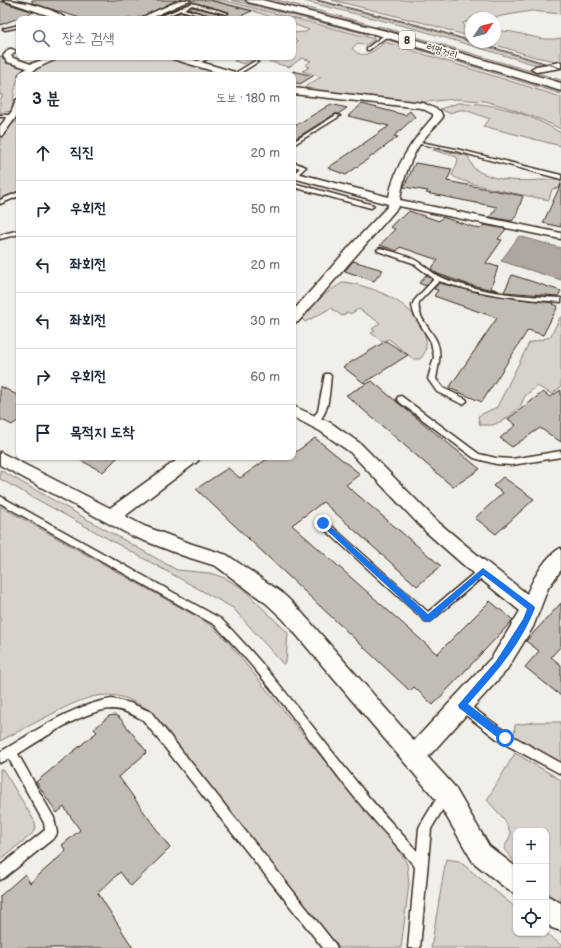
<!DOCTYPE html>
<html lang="ko">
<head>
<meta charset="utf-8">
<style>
	body { margin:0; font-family:"Balsamiq Sans","Poor Story",sans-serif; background:#f2f2f3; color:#1f2937 }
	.controls { position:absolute; right:12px; bottom:12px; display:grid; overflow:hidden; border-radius:8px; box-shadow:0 1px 3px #0004 }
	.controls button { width:36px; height:36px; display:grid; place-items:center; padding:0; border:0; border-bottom:1px solid #e0e1e3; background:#fff; color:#1f2937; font:20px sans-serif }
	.compass { position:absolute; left:465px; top:12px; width:36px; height:36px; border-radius:50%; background:#fff; box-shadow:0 1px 3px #0004; rotate:55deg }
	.stop { position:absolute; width:12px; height:12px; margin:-9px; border:3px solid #1a73e8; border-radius:50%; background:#fff }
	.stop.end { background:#1a73e8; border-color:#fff; box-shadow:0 1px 4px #0008 }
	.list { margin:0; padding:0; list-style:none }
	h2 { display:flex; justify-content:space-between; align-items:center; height:52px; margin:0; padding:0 16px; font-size:17px }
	h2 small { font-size:13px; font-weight:400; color:#747a83 }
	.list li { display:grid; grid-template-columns:26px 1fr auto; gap:12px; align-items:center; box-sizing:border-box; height:56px; padding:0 16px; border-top:1px solid #e0e1e3 }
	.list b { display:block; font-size:15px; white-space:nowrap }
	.list em { font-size:13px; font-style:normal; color:#747a83 }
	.icon { flex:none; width:22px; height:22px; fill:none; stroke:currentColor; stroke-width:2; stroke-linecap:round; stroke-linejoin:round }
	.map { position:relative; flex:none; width:561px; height:948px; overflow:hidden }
	.search { position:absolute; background:#fff; box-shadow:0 1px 3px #0004; left:16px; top:16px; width:280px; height:44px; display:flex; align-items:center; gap:10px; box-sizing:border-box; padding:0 14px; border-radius:8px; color:#747a83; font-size:15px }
	.panel { position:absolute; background:#fff; box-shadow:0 1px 3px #0004; left:16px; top:72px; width:280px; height:388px; border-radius:8px }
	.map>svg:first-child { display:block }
	.green { fill:#d7d2cc; stroke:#897e75 }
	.water { fill:#aea69f; stroke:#80746b }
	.building { fill:#c1bcb4; stroke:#3b2a1e }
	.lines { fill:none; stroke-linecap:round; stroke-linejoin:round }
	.service-casing { stroke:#3b2a1e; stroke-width:3 }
	.minor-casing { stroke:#3b2a1e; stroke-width:3 }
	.tertiary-casing { stroke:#3b2a1e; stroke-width:3 }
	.trunk-casing { stroke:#3b2a1e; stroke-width:3 }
	.service { fill:#fdfcf7; fill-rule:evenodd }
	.minor { fill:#fdfcf7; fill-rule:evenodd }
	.tertiary { fill:#fdfcf7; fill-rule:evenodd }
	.trunk { fill:#fdfcf7; fill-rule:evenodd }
	.tram { stroke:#3b2a1e; stroke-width:1 }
	.route { fill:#1a73e8 }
	.labels { text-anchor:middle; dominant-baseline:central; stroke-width:3; stroke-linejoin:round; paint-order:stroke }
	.far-street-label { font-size:10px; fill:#3b2a1e; stroke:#fdfcf7 }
	.shield { fill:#fdfcf7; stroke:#75695f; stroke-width:1 }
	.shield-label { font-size:11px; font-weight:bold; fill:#3b2a1e }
</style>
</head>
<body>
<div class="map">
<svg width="561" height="948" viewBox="0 0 561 948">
	<rect width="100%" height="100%" fill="#f1efea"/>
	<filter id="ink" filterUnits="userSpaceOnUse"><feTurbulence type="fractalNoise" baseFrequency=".025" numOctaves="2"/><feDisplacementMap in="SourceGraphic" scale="8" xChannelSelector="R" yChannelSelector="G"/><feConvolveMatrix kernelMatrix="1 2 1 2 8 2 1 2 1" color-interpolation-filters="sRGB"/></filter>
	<g filter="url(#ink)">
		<g class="green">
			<path d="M210,0H223L375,39L366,45L358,43L352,48C363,62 375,50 385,42L561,97V129L542,120L503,106L484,101L455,99L415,103L305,90L306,86L321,77L302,71L310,67L305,65L311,61L302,58L289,67L256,58L244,64L234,61L243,57H293V43L297,42L293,37V33L305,32L309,30L293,24V19H276L254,11Z"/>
			<polygon points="231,0 241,0 377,34 374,36"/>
			<polygon points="266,0 277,0 369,24 364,25"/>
			<polygon points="300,0 313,0 421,27 547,65 533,64 416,29"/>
			<polygon points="332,0 561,0 561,14 531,11 496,17 471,18 471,20 463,23 464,28 471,30 471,37 428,24"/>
			<polygon points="379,26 561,80 561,83 376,27"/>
			<path d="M501,31C522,31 540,43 561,38V62L535,57L486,42H495V33Z"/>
			<polygon points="384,39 394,39 561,91 561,94"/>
			<path d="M0,56L28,67C12,79 16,94 11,111L0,113V100L3,95H0Z"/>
			<path d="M62,57H165L224,75H27C36,65 50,61 62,57Z"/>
			<path d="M458,103C493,102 531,114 561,133V146L483,126L490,119L465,110H460L449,113L440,109Z"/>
			<polygon points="19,121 19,191 0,199 0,141 12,123"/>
			<path d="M435,149L468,156C470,160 472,167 475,169C500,186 534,179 561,180V188L552,189L549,200C534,197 458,184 452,175L458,161L457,157L433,150Z"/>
			<path d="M344,282C374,286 422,306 426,340C427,348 425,354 420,359H413L389,339L382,341L371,333L375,331L372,329L380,323L359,309L350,314L348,312L342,316L331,308L305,322L301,318C313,303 326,292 344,282Z"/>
			<polygon points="561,316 561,387 552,394 537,386 525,396 520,407 506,419 493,425 480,425 478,416 497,407 529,343 550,337"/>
			<polygon points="0,470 177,570 210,573 225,578 242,588 288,633 286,662 283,664 233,608 0,479"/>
			<path d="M0,506L201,619L213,627L228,642L344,785L397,847L407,864L409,884L401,948H338L149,710C111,685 89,695 52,714C35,723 17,732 0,741Z"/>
			<polygon points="535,722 561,722 561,762 523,744 514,735 515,725"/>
			<polygon points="515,753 561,780 561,904 546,891 546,831 516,831 516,864 504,849 511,834 504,819 487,800"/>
			<polygon points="0,769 4,771 35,822 36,828 32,834 0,860"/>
			<polygon points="446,859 459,861 516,908 516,933 546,933 561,945 561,948 431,948"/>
		</g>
		<polygon class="water" points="519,236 561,248 561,280 501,261"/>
		<g class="building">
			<polygon points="32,0 177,0 137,19 83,19 32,3"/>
			<polygon points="191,0 209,0 252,11 234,19 217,19 216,17 188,9 192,7 226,15 229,12 192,2 160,15"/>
			<polygon points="0,1 15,6 34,12 0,25"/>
			<polygon points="181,12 208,19 164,19"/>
			<polygon points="293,71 313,76 300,84 293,82"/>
			<polygon points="331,104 347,108 338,114 335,114 293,140 293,127"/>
			<polygon points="362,104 405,115 410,111 415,117 394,136 398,137 346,175 328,168 389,126 348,116"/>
			<polygon points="415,163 452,169 447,181 523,196 516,216 512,221 490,217 497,207 426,193 428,191 404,187"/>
			<polygon points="561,184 561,227 543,223"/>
			<polygon points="409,211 439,221 442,217 480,229 484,225 506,229 498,239 502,240 486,263 498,267 491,288 499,291 470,285 438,274 431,269 438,260 400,247 397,251 380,245 395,229 390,227 400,217 402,218"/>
			<polygon points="353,261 383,270 374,281 345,271"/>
			<polygon points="426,275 432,279 426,286 419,283"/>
			<polygon points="512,275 561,291 558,296 504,292"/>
			<polygon points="439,283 484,294 554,303 553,304 558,306 543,335 528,330 482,402 449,388 497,318 434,296 438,290 434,289"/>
			<polygon points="386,341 408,355 364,383 343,367"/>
			<polygon points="372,381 397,402 480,469 453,487 346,395"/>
			<polygon points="0,386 19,396 19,420 12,425 0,419"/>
			<polygon points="561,390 561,442 540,428 512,447 500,438 516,425 508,419 543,392 550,397"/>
			<polygon points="315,438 360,474 346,485 441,566 417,586 323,502 292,525 437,654 490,601 513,620 433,705 414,687 410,691 196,489 228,468 240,478 270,457 293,457 293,454"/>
			<polygon points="74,457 118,457 103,472"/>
			<polygon points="503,477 534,499 496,534 475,518 503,493 493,486"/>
			<polygon points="561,603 561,646 551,657 561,665 561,696 525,667 539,651 526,641"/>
			<polygon points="115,715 120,718 147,752 119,777 170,848 131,886 120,872 98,893 133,948 0,948 0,896 25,874 30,883 66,851 62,845 80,830 64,807 57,813 36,782 97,732 94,729 109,716"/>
		</g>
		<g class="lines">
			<g class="service-casing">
				<g id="service">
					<polygon points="192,3 228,13 226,14 192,5 184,9 216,18 214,19 181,10 160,19 148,15 150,14 160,17"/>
					<polygon points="56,14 57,16 44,19 38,19"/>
					<polygon points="19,25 19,27 5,30 3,29"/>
					<polygon points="387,33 390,34 369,50 367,50 367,48"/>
					<polygon points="205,57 210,57 198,64 195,63"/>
					<polygon points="255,61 258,62 237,75 232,75"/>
					<polygon points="0,115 12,115 14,116 12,117 0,117"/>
					<polygon points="336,115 340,116 293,145 293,142"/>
					<polygon points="415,141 456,149 561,175 561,179 456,151 415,143"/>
					<polygon points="293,162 306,167 295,177 293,176 293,174 300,168 293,166"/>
					<polygon points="293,183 373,205 374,206 371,208 293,187"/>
					<polygon points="19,192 19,196 0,204 0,200"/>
					<polygon points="19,230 19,234 0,239 0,235"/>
					<path d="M380,248C393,252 409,255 420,263C427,267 433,274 440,277C478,293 521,296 561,298V302C519,299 479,294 439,281L419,302C416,317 432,330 437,342C442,354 438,366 436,379L443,388L466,399L467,401L463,404L460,403L437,392L428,379L434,357L431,342L414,314L412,306L414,301L434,279L413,263L378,251L377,250Z"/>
					<path d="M325,374H329L331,376C329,390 330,417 315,423L311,420L318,411Z"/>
					<polygon points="401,396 479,454 496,458 512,459 561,451 561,457 512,465 496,464 474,458 398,401 397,399 398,397"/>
					<path d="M0,496L221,619C272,670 313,729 359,785C377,808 398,829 417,851L419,828L421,824L441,791L445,789L449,791L451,795L449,799L431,829L420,948H408L415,867C392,839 366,813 344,784C302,730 263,674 215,625L0,503Z"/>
					<polygon points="323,520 326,521 428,612 480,568 483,567 486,568 487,571 486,574 431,621 428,622 425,621 320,525 319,523 320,521"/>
					<path d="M112,699L130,703L151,712L335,944L337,948H323L143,720C134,715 123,709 112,709C84,710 42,739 18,754L54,818L57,833L55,837L4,878L0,880V866L45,830L44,823L9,759L0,763V752C35,732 71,705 112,699Z"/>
					<polygon points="462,700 509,734 561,763 561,774 501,742 458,709 457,705 458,701"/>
				</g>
			</g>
			<g class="minor-casing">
				<g id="minor">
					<path d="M3,0C18,0 55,8 66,19H57L50,16Z"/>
					<polygon points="181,0 190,0 148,19 138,19"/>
					<polygon points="9,49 12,49 16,51 11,56 13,58 31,64 50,57 61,57 37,68 28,75 19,75 27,68 7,62 3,56"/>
					<polygon points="172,57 184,57 238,73 239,75 226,75 173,59"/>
					<path d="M293,88L423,103L440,111L443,117C436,126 428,133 422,141C410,159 403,178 400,200L561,233V239L399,206L298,322L293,323V311L351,245L388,206V204L293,178V172L389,197C395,165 412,141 433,117V114L421,108L293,94Z"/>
					<polygon points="19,99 19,113 3,135 0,136 0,126 12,111 16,100"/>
					<path d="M293,406L331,423L361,444L438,522L480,557L527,594C532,580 547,554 561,548V570L548,588L533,627L506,671L428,757L454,786L489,846L516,867V894L508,890L473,862L438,802L283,619L267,604L216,566L184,556L132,536L0,465V452L110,508L181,457H200L198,461L125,516L144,526L192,544L227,555L281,592L297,607L414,741L492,657L520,611L467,568L426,532L350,452L320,431L293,417Z"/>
					<polygon points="546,895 561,903 561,931 552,928 546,923"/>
				</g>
			</g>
			<g class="tertiary-casing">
				<polygon id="tertiary" points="561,62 561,68 536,72 531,69 536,66"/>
			</g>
			<g class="trunk-casing">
				<polygon id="trunk" points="246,0 262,0 386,31 561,83 561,91 378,35 248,2"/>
			</g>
			<use href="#service" class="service"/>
			<use href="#minor" class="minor"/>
			<use href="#tertiary" class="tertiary"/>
			<use href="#trunk" class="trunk"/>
			<g class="tram">
				<polyline points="317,0 422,26 471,41"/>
				<polyline points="475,42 561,68"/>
			</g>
		</g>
	</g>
	<path class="route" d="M323,520L428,614L483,568L534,606L535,608C521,645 494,675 468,704L508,735L509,738L508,741L505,742L502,741L459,708L458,705L496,661L523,619L527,609L483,575L431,621H425L321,525V521Z"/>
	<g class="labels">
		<g class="far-street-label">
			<text transform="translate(442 51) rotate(17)">려명거리</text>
		</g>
		<rect class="shield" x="399" y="31" width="16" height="18" rx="3"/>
		<g class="shield-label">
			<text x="407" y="40">8</text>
		</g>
	</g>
</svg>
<div class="controls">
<button>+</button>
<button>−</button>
<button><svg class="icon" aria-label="locate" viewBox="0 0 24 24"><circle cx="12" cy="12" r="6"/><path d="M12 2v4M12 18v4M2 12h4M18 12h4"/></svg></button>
</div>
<svg class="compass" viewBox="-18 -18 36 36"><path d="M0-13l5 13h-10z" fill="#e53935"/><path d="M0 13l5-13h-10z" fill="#747a83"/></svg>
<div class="stop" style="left:505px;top:738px"></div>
<div class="stop end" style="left:323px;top:523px"></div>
<div class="search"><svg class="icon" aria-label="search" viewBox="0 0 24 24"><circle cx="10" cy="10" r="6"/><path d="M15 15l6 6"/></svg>장소 검색</div>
<section class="panel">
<h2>3 분<small>도보 · 180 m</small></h2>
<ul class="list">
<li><svg class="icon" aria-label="ahead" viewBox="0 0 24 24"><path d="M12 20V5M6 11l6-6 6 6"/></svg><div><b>직진</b></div><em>20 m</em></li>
<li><svg class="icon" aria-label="right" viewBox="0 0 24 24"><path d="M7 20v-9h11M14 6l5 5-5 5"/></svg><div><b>우회전</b></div><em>50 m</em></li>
<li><svg class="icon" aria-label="left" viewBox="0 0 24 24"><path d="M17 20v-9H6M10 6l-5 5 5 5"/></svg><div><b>좌회전</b></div><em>20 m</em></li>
<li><svg class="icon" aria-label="left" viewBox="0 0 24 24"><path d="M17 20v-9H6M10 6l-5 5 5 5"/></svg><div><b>좌회전</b></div><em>30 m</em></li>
<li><svg class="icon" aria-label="right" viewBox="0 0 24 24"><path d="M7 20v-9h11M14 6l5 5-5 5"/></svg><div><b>우회전</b></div><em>60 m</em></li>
<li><svg class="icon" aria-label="arrive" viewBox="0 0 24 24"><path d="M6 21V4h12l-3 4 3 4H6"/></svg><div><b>목적지 도착</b></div></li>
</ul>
</section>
</div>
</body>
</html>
